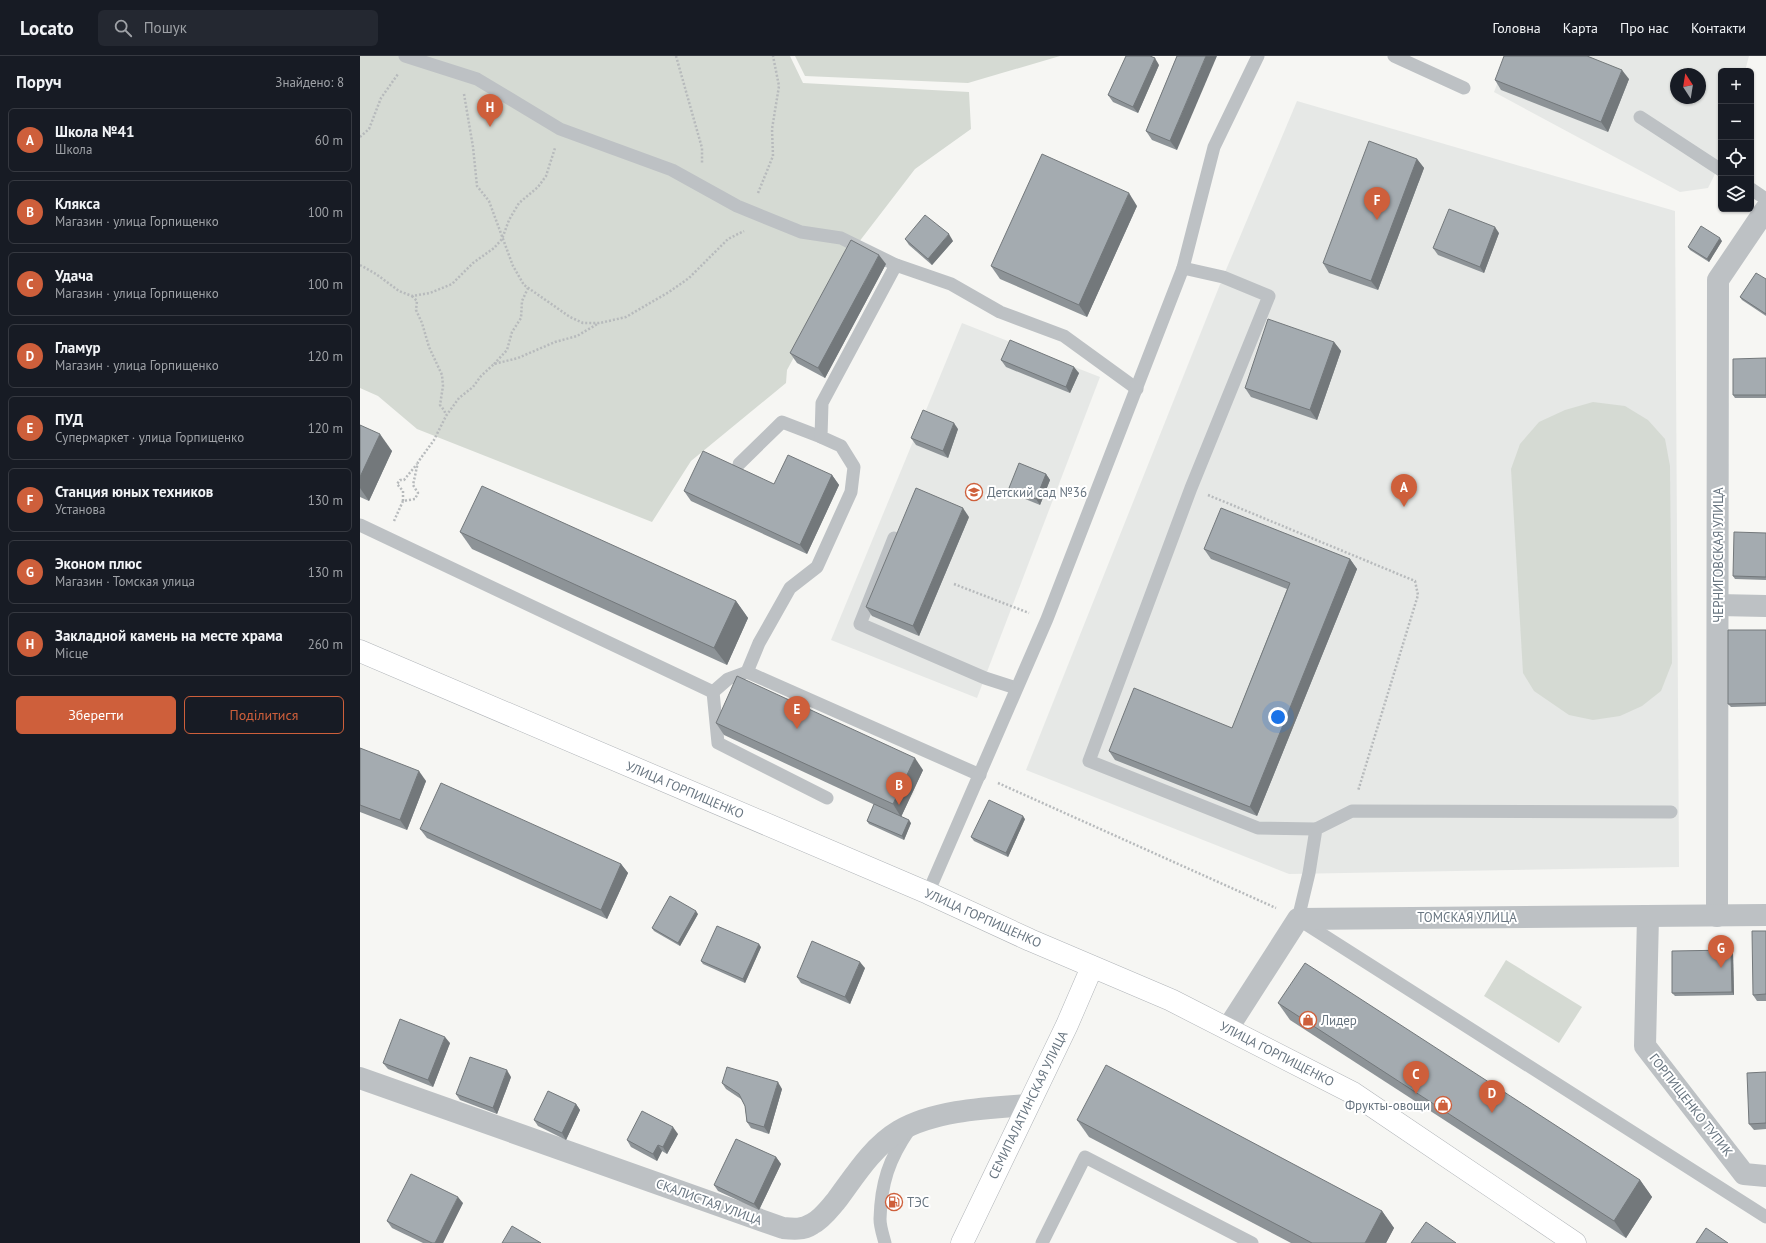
<!DOCTYPE html>
<html lang="uk">
<head>
<meta charset="utf-8">
<style>
	body { margin:0; font-family:"PT Sans",sans-serif; background:#242831; color:#f1f3f6 }
	.controls { position:absolute; right:12px; top:12px; display:grid; overflow:hidden; border-radius:6px; box-shadow:0 1px 3px #0004 }
	.controls button { width:36px; height:36px; display:grid; place-items:center; padding:0; border:0; border-bottom:1px solid #363941; background:#171b24; color:#f1f3f6; font:20px sans-serif }
	.compass { position:absolute; left:1310px; top:12px; width:36px; height:36px; border-radius:50%; background:#171b24; box-shadow:0 1px 3px #0004; rotate:348deg }
	.you { position:absolute; left:918px; top:661px; width:14px; height:14px; margin:-10px; border:3px solid #fff; border-radius:50%; background:#1a73e8; box-shadow:0 0 0 6px #1a73e833 }
	.badge { display:grid; place-items:center; width:26px; height:26px; border-radius:50%; background:#ce5f3b; color:#fff; font-size:13px; font-weight:700 }
	.pin { position:absolute; translate:-50% -33px; filter:drop-shadow(0 1px 2px #0008) }
	.pin::after { content:''; position:absolute; top:21px; width:14px; height:12px; background:inherit; clip-path:polygon(0 0,100% 0,50% 100%) }
	.list { margin:0; padding:0; list-style:none }
	h2 { display:flex; justify-content:space-between; align-items:center; height:52px; margin:0; padding:0 16px; font-size:17px }
	h2 small { font-size:13px; font-weight:400; color:#9ea1a6 }
	.list li { display:grid; grid-template-columns:26px 1fr auto; gap:12px; align-items:center; box-sizing:border-box; height:64px; margin:0 8px 8px; padding:0 8px; border:1px solid #363941; border-radius:6px }
	.list b { display:block; font-size:15px; white-space:nowrap }
	.list p { margin:0; font-size:13px; white-space:nowrap; color:#9ea1a6 }
	.list em { font-size:13px; font-style:normal; color:#9ea1a6 }
	.actions { display:flex; gap:8px; padding:12px 16px }
	.actions a { flex:1; padding:9px 0; border:1px solid #ce5f3b; border-radius:6px; text-align:center; font-size:14px; color:#ce5f3b }
	.actions .main { background:#ce5f3b; color:#fff }
	.icon { flex:none; width:22px; height:22px; fill:none; stroke:currentColor; stroke-width:2; stroke-linecap:round; stroke-linejoin:round }
	.map { position:relative; flex:none; width:1406px; height:1187px; overflow:hidden }
	header { display:flex; align-items:center; gap:24px; box-sizing:border-box; height:56px; padding:0 20px; background:#171b24; border-bottom:1px solid #363941 }
	header strong { font-size:19px }
	nav { display:flex; gap:22px; margin-inline-start:auto; font-size:14px }
	.search { width:280px; height:36px; background:#242831; display:flex; align-items:center; gap:10px; box-sizing:border-box; padding:0 14px; border-radius:6px; color:#9ea1a6; font-size:15px }
	main { display:flex }
	aside { flex:1; background:#171b24 }
	.map>svg:first-child { display:block }
	.built { fill:#e6e8e6; fill-rule:evenodd }
	.green { fill:#d5dad3 }
	.lines { fill:none; stroke-linecap:round; stroke-linejoin:round }
	.secondary-casing { stroke:#b0b4b8; stroke-width:23 }
	.path { stroke:#b7babc; stroke-width:2.5; stroke-dasharray:2 2; stroke-linecap:butt }
	.lane { stroke:#bdc1c4; stroke-width:13 }
	.street { stroke:#bdc1c4; stroke-width:22 }
	.secondary { stroke:#fff; stroke-width:22 }
	.wall { fill:#8d9397 }
	.shaded-wall { fill:#73787b }
	.building { fill:#a4abb0; stroke:#73787b }
	.labels { text-anchor:middle; dominant-baseline:central; stroke-width:4; stroke-linejoin:round; paint-order:stroke }
	.poi-label { font-size:13px; fill:#687580; stroke:#fff; text-anchor:start }
	.street-label { font-size:13px; fill:#687580; stroke:#fff }
</style>
</head>
<body>
<header>
<strong>Locato</strong>
<div class="search"><svg class="icon" aria-label="search" viewBox="0 0 24 24"><circle cx="10" cy="10" r="6"/><path d="M15 15l6 6"/></svg>Пошук</div>
<nav><a>Головна</a><a>Карта</a><a>Про нас</a><a>Контакти</a></nav>
</header>
<main>
<aside>
<h2>Поруч<small>Знайдено: 8</small></h2>
<ul class="list">
<li><span class="badge">A</span><div><b>Школа №41</b><p>Школа</p></div><em>60 m</em></li>
<li><span class="badge">B</span><div><b>Клякса</b><p>Магазин · улица Горпищенко</p></div><em>100 m</em></li>
<li><span class="badge">C</span><div><b>Удача</b><p>Магазин · улица Горпищенко</p></div><em>100 m</em></li>
<li><span class="badge">D</span><div><b>Гламур</b><p>Магазин · улица Горпищенко</p></div><em>120 m</em></li>
<li><span class="badge">E</span><div><b>ПУД</b><p>Супермаркет · улица Горпищенко</p></div><em>120 m</em></li>
<li><span class="badge">F</span><div><b>Станция юных техников</b><p>Установа</p></div><em>130 m</em></li>
<li><span class="badge">G</span><div><b>Эконом плюс</b><p>Магазин · Томская улица</p></div><em>130 m</em></li>
<li><span class="badge">H</span><div><b>Закладной камень на месте храма</b><p>Місце</p></div><em>260 m</em></li>
</ul>
<div class="actions"><a class="main">Зберегти</a><a>Поділитися</a></div>
</aside>
<div class="map">
<svg width="1406" height="1187" viewBox="0 0 1406 1187">
	<rect width="100%" height="100%" fill="#f6f6f3"/>
	<g class="built">
		<path d="M1148,0H1389L1385,15H1361V106L1348,132L1320,136L1134,36ZM1316,18H1340V42H1316Z"/>
		<polygon points="937,45 1315,155 1319,811 929,818 666,714 863,221"/>
		<polygon points="602,267 740,321 617,642 471,584"/>
	</g>
	<g class="green">
		<polygon points="0,0 430,0 443,27 609,36 611,73 555,113 492,195 427,314 426,327 331,405 292,466 57,373 18,340 0,332"/>
		<polygon points="435,0 700,0 608,27 445,20"/>
		<polygon points="1233,346 1265,350 1288,364 1305,383 1310,410 1312,607 1301,635 1282,650 1260,660 1233,664 1209,659 1174,635 1163,617 1151,413 1160,388 1179,366 1205,354"/>
		<polygon points="1146,904 1222,951 1199,987 1124,940"/>
	</g>
	<g class="lines">
		<g class="secondary-casing">
			<g id="secondary">
				<polyline points="0,595 568,837 670,884 811,944 993,1037 1215,1187"/>
				<polyline points="602,1187 707,969 732,911"/>
			</g>
		</g>
		<g class="path">
			<polyline points="316,0 342,92 342,108"/>
			<polyline points="104,38 113,91 117,130 129,145 153,210 164,229 210,261 223,267 240,267 266,261 309,236 329,222 368,183 384,175"/>
			<polyline points="0,81 9,73 21,42 38,18"/>
			<polyline points="398,137 413,100 412,73 419,30 413,0"/>
			<polyline points="0,209 16,218 39,235 52,240 70,237 92,228 113,207 134,192 142,183 149,164 159,147 178,131 186,120 195,92"/>
			<polyline points="52,240 57,245 56,254 62,267 69,291 82,319 83,330 80,349 84,354 86,359"/>
			<polyline points="134,308 147,294 152,276 161,262 162,245 168,232"/>
			<polyline points="848,439 1055,525 1058,539 998,735"/>
			<polyline points="43,445 43,435 37,428 40,424 44,424 57,408"/>
			<polyline points="34,465 43,445 55,443 58,437 53,429 58,406 74,384 86,360 99,342 113,331 121,320 134,308 158,302 195,286 217,280 239,267"/>
			<polyline points="594,528 669,557"/>
			<polyline points="638,727 916,852"/>
		</g>
		<g class="lane">
			<polyline points="45,0 117,23 200,73 312,114 377,150 441,176 481,182 536,209 591,228 640,256 704,280 777,333"/>
			<polyline points="1034,0 1104,32"/>
			<polyline points="1280,61 1361,114"/>
			<polyline points="1391,133 1406,143"/>
			<polyline points="823,212 863,221 909,240 831,432 729,705 898,772 956,773"/>
			<polyline points="379,408 422,366 461,381"/>
			<polyline points="0,469 353,636 368,623 387,616 620,719"/>
			<polyline points="534,482 500,568 625,622 656,632"/>
			<polyline points="387,616 399,587 430,532 457,511 491,436 494,411 481,390 461,381 462,347 536,209"/>
			<polyline points="353,636 358,687 467,742"/>
			<polyline points="1311,756 992,755 956,773 949,817 938,863 1406,1161"/>
			<polyline points="568,837 687,563 823,212 854,91 898,0"/>
			<path d="M525,1187C523,1179 520,1171 520,1163C521,1127 529,1103 549,1074"/>
			<polyline points="682,1187 725,1101 892,1187"/>
		</g>
		<g class="street">
			<polyline points="1358,549 1406,550"/>
			<polyline points="1288,860 1285,990 1384,1118 1406,1120"/>
			<polyline points="1357,860 1358,224 1406,153"/>
			<polyline points="868,972 938,863 1406,859"/>
			<path d="M0,1022L423,1172C433,1173 443,1174 452,1168C462,1163 469,1153 476,1145C494,1121 512,1091 539,1075C575,1054 627,1052 668,1049"/>
		</g>
		<use href="#secondary" class="secondary"/>
	</g>
	<g class="wall">
		<polygon points="817,0 817,94 792,84 786,75"/>
		<polygon points="799,9 778,57 753,46 748,39"/>
		<polygon points="1269,23 1248,76 1141,34 1135,24"/>
		<polygon points="1057,103 1064,112 1018,234 969,217 963,207"/>
		<polygon points="777,150 727,261 640,223 631,210"/>
		<polygon points="1139,177 1124,217 1078,199 1073,192"/>
		<polygon points="545,183 593,185 572,209 549,189"/>
		<polygon points="1362,185 1349,206 1330,194 1328,191"/>
		<polygon points="526,208 465,322 437,307 430,297"/>
		<polygon points="1406,223 1406,260 1382,244 1380,241"/>
		<polygon points="974,286 981,295 957,364 891,341 885,332"/>
		<polygon points="1406,302 1406,342 1375,342 1373,339"/>
		<polygon points="641,304 719,317 710,337 646,311"/>
		<polygon points="0,369 32,395 9,445 0,441"/>
		<polygon points="598,373 588,402 556,389 551,382"/>
		<polygon points="686,418 690,424 680,449 653,438 649,432"/>
		<polygon points="472,419 479,429 447,498 331,445 324,435 414,428"/>
		<polygon points="609,461 559,580 512,560 506,551"/>
		<polygon points="100,476 376,545 388,562 367,609 112,493"/>
		<polygon points="1406,477 1406,524 1375,523 1373,520"/>
		<polygon points="844,493 990,503 997,513 897,760 755,704 749,695 872,672 927,533 851,503"/>
		<polygon points="1406,574 1406,650 1371,651 1368,648"/>
		<polygon points="356,667 563,714 541,761 364,679"/>
		<polygon points="0,692 66,725 47,774 0,756"/>
		<polygon points="665,763 648,801 614,785 611,781"/>
		<polygon points="507,765 551,767 544,784 509,768"/>
		<polygon points="60,773 261,808 268,817 247,863 67,782"/>
		<polygon points="338,858 320,890 294,875 292,872"/>
		<polygon points="1406,875 1406,945 1397,945 1393,939"/>
		<polygon points="401,891 385,927 343,908 341,905"/>
		<polygon points="1373,897 1374,939 1315,940 1312,937"/>
		<polygon points="505,912 490,948 441,927 437,921"/>
		<polygon points="918,947 1280,1124 1292,1141 1266,1182 930,964"/>
		<polygon points="90,987 73,1031 28,1013 23,1007"/>
		<polygon points="1406,1016 1406,1073 1394,1074 1389,1068"/>
		<polygon points="151,1021 137,1058 100,1044 96,1038"/>
		<polygon points="362,1027 422,1033 409,1078 391,1072 387,1066 385,1050 381,1043 366,1033"/>
		<polygon points="216,1048 220,1054 206,1084 178,1070 174,1064"/>
		<polygon points="717,1064 1022,1155 1034,1172 1026,1187 931,1187 729,1081"/>
		<polygon points="318,1078 307,1098 302,1095 297,1105 271,1091 267,1084"/>
		<polygon points="416,1101 421,1108 399,1154 358,1135 354,1129"/>
		<polygon points="103,1147 83,1187 63,1187 32,1172 27,1165"/>
	</g>
	<g class="shaded-wall">
		<polygon points="846,0 857,0 817,94 810,85"/>
		<polygon points="795,2 799,9 778,57 773,51"/>
		<polygon points="1262,14 1269,23 1248,76 1241,66"/>
		<polygon points="1057,103 1064,112 1018,234 1011,225"/>
		<polygon points="769,137 777,150 727,261 719,249"/>
		<polygon points="1135,171 1139,177 1124,217 1120,211"/>
		<polygon points="589,178 593,185 572,209 568,203"/>
		<polygon points="1360,182 1362,185 1349,206 1347,203"/>
		<polygon points="519,199 526,208 465,322 458,312"/>
		<polygon points="974,286 981,295 957,364 950,354"/>
		<polygon points="714,311 719,317 710,337 706,331"/>
		<polygon points="594,367 598,373 588,402 583,395"/>
		<polygon points="20,378 32,395 9,445 0,432 0,421"/>
		<polygon points="686,418 690,424 680,449 676,443"/>
		<polygon points="472,419 479,429 447,498 440,489"/>
		<polygon points="603,452 609,461 559,580 553,570"/>
		<polygon points="990,503 997,513 897,760 890,751"/>
		<polygon points="376,545 388,562 367,609 354,592"/>
		<polygon points="555,702 563,714 541,761 533,748"/>
		<polygon points="59,715 66,725 47,774 40,764"/>
		<polygon points="663,760 665,763 648,801 646,797"/>
		<polygon points="549,764 551,767 544,784 542,780"/>
		<polygon points="261,808 268,817 247,863 241,854"/>
		<polygon points="336,855 338,858 320,890 318,887"/>
		<polygon points="399,888 401,891 385,927 383,923"/>
		<polygon points="1371,894 1373,897 1374,939 1372,936"/>
		<polygon points="500,906 505,912 490,948 485,941"/>
		<polygon points="85,981 90,987 73,1031 68,1024"/>
		<polygon points="147,1014 151,1021 137,1058 133,1052"/>
		<polygon points="418,1026 422,1033 409,1078 404,1071"/>
		<polygon points="216,1048 220,1054 206,1084 202,1077"/>
		<polygon points="313,1071 318,1078 307,1098 303,1091"/>
		<polygon points="298,1089 302,1095 297,1105 293,1098"/>
		<polygon points="416,1101 421,1108 399,1154 394,1148"/>
		<polygon points="1280,1124 1292,1141 1266,1182 1254,1165"/>
		<polygon points="98,1141 103,1147 83,1187 75,1187"/>
		<polygon points="1022,1155 1034,1172 1026,1187 1005,1187"/>
	</g>
	<g class="building">
		<polygon points="766,0 790,0 795,2 773,51 748,39"/>
		<polygon points="817,0 846,0 810,85 786,75"/>
		<polygon points="1144,0 1227,0 1262,14 1241,66 1135,24"/>
		<polygon points="1009,85 1057,103 1011,225 963,207"/>
		<polygon points="682,98 769,137 719,249 631,210"/>
		<polygon points="1089,153 1135,171 1120,211 1073,192"/>
		<polygon points="565,159 589,178 568,203 545,183"/>
		<polygon points="1341,170 1360,182 1347,203 1328,191"/>
		<polygon points="491,184 519,199 458,312 430,297"/>
		<polygon points="1396,217 1406,223 1406,258 1380,241"/>
		<polygon points="908,263 974,286 950,354 885,332"/>
		<polygon points="650,284 714,311 706,331 641,304"/>
		<polygon points="1406,302 1406,339 1373,339 1373,303"/>
		<polygon points="563,354 594,367 583,395 551,382"/>
		<polygon points="0,369 20,378 0,421"/>
		<polygon points="343,395 414,428 428,399 472,419 440,489 324,435"/>
		<polygon points="659,407 686,418 676,443 649,432"/>
		<polygon points="122,430 376,545 354,592 100,476"/>
		<polygon points="556,432 603,452 553,570 506,551"/>
		<polygon points="861,452 990,503 890,751 749,695 774,632 872,672 930,527 844,493"/>
		<polygon points="1374,476 1406,477 1406,521 1373,520"/>
		<polygon points="1368,574 1406,574 1406,647 1368,648"/>
		<polygon points="377,620 555,702 533,748 356,667"/>
		<polygon points="0,692 59,715 40,764 0,749"/>
		<polygon points="81,727 261,808 241,854 60,773"/>
		<polygon points="629,744 663,760 646,797 611,781"/>
		<polygon points="514,748 549,764 542,780 507,765"/>
		<polygon points="310,840 336,855 318,887 292,872"/>
		<polygon points="357,870 399,888 383,923 341,905"/>
		<polygon points="1392,875 1406,875 1406,938 1393,939"/>
		<polygon points="452,885 500,906 485,941 437,921"/>
		<polygon points="1371,894 1372,936 1312,937 1312,895"/>
		<polygon points="945,907 1280,1124 1254,1165 918,947"/>
		<polygon points="40,963 85,981 68,1024 23,1007"/>
		<polygon points="110,1001 147,1014 133,1052 96,1038"/>
		<polygon points="746,1009 1022,1155 1005,1187 952,1187 717,1064"/>
		<polygon points="367,1011 418,1026 404,1071 387,1066 385,1050 379,1038 362,1027"/>
		<polygon points="1406,1016 1406,1067 1389,1068 1387,1017"/>
		<polygon points="188,1035 216,1048 202,1077 174,1064"/>
		<polygon points="282,1055 313,1071 303,1091 298,1089 293,1098 267,1084"/>
		<polygon points="376,1083 416,1101 394,1148 354,1129"/>
		<polygon points="51,1118 98,1141 75,1187 72,1187 27,1165"/>
		<polygon points="1066,1166 1096,1187 1051,1187"/>
		<polygon points="152,1170 181,1187 142,1187"/>
		<polygon points="1346,1172 1368,1187 1336,1187"/>
	</g>
	<defs>
		<g id="school-ring" transform="scale(0.9)"><circle r="9.5" fill="#fff" stroke="#ce5f3b" stroke-width="1.5"/><path d="M0-5L7-2L0 1L-7-2ZM-4 1L0 2.5L4 1V4Q0 6-4 4Z" fill="#ce5f3b"/></g>
		<g id="shop-ring" transform="scale(0.9)"><circle r="9.5" fill="#fff" stroke="#ce5f3b" stroke-width="1.5"/><path d="M-5-2.5h2.3a2.7 3.5 0 0 1 5.4 0H5L5.5 6h-11ZM-1.5-2.5h3a1.5 2.3 0 0 0-3 0Z" fill="#ce5f3b"/></g>
		<g id="fuel-ring" transform="scale(0.9)"><circle r="9.5" fill="#fff" stroke="#ce5f3b" stroke-width="1.5"/><path d="M-5.5-6h7V0h2V4h1.3V-2.5L3-4.5l.8-.8L6-3V5H2.5V1h-1V6h-7ZM-4.2-4.7v3.2H.2V-4.7Z" fill="#ce5f3b"/></g>
	</defs>
	<g fill-rule="evenodd">
		<use href="#school-ring" x="614" y="436"/>
		<use href="#shop-ring" x="948" y="964"/>
		<use href="#shop-ring" x="1083" y="1049"/>
		<use href="#fuel-ring" x="534" y="1146"/>
	</g>
	<g class="labels">
		<g class="poi-label">
			<text x="627" y="436">Детский сад №36</text>
			<text x="961" y="964">Лидер</text>
			<text x="1070" y="1049" text-anchor="end">Фрукты-овощи</text>
			<text x="547" y="1146">ТЭС</text>
		</g>
		<g class="street-label">
			<text transform="translate(1358 499) rotate(-90)">ЧЕРНИГОВСКАЯ УЛИЦА</text>
			<text transform="translate(325 734) rotate(23)">УЛИЦА ГОРПИЩЕНКО</text>
			<text x="1107" y="861">ТОМСКАЯ УЛИЦА</text>
			<text transform="translate(623 862) rotate(24)">УЛИЦА ГОРПИЩЕНКО</text>
			<text transform="translate(917 998) rotate(27)">УЛИЦА ГОРПИЩЕНКО</text>
			<text transform="translate(668 1049) rotate(-64)">СЕМИПАЛАТИНСКАЯ УЛИЦА</text>
			<text transform="translate(1331 1049) rotate(52)">ГОРПИЩЕНКО ТУПИК</text>
			<text transform="translate(349 1146) rotate(20)">СКАЛИСТАЯ УЛИЦА</text>
		</g>
	</g>
</svg>
<div class="controls">
<button>+</button>
<button>−</button>
<button><svg class="icon" aria-label="locate" viewBox="0 0 24 24"><circle cx="12" cy="12" r="6"/><path d="M12 2v4M12 18v4M2 12h4M18 12h4"/></svg></button>
<button><svg class="icon" aria-label="layers" viewBox="0 0 24 24"><path d="M12 4l9 5-9 5-9-5zM3 14l9 5 9-5"/></svg></button>
</div>
<svg class="compass" viewBox="-18 -18 36 36"><path d="M0-13l5 13h-10z" fill="#e53935"/><path d="M0 13l5-13h-10z" fill="#9ea1a6"/></svg>
<div class="you"></div>
<div class="pin badge" style="left:1044px;top:451px">A</div>
<div class="pin badge" style="left:539px;top:749px">B</div>
<div class="pin badge" style="left:1056px;top:1038px">C</div>
<div class="pin badge" style="left:1132px;top:1057px">D</div>
<div class="pin badge" style="left:437px;top:673px">E</div>
<div class="pin badge" style="left:1017px;top:164px">F</div>
<div class="pin badge" style="left:1361px;top:912px">G</div>
<div class="pin badge" style="left:130px;top:71px">H</div>
</div>
</main>
</body>
</html>
